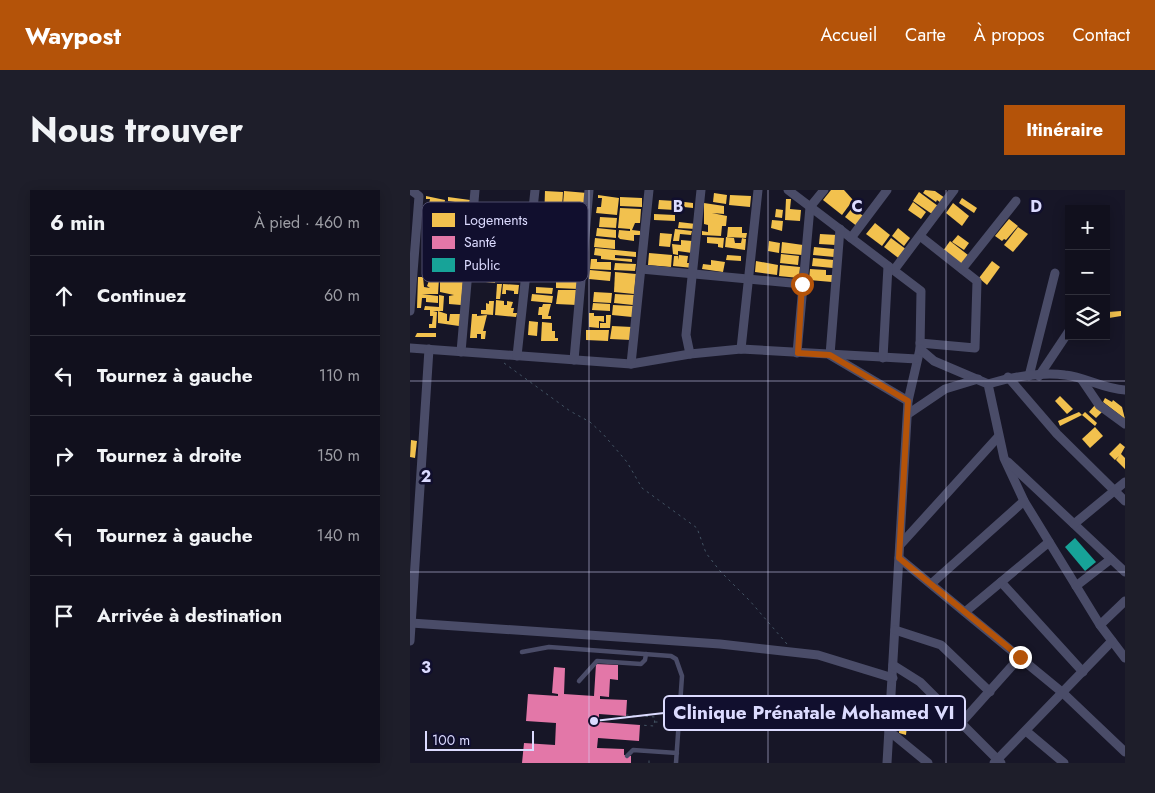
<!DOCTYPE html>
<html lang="fr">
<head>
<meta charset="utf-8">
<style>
	body { margin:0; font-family:Jost,sans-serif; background:#1e1e2a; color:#f1f3f6 }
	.controls { position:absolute; right:15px; top:15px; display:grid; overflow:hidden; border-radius:0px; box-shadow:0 2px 12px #0003 }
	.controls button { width:45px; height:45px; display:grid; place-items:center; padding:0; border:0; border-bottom:1px solid #30303b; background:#11101d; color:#f1f3f6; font:25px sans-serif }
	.scale { position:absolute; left:15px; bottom:12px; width:109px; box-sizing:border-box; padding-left:5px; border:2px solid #dcdbff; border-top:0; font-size:14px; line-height:18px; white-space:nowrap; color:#dcdbff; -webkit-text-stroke:4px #110f2e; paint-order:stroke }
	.stop { position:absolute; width:15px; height:15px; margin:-11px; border:4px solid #b45309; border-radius:50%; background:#fff }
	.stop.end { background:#b45309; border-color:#fff; box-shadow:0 1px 5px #0008 }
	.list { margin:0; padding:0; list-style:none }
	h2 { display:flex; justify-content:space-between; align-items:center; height:65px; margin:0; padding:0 20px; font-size:21px }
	h2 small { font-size:16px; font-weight:400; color:#9c9da4 }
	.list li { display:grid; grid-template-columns:32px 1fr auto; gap:15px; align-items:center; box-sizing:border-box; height:80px; padding:0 20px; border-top:1px solid #30303b }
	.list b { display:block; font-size:19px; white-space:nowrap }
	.list em { font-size:16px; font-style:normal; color:#9c9da4 }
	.icon { flex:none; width:28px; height:28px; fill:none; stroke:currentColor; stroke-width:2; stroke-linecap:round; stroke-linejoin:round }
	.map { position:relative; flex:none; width:715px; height:573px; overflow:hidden; border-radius:0px }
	header { display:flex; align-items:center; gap:30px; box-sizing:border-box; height:70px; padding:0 25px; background:#b45309; color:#fff }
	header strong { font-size:24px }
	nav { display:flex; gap:28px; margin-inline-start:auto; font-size:18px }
	.intro { display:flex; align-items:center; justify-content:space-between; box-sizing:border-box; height:120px; padding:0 30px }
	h1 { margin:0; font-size:35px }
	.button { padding:12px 22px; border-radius:0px; background:#b45309; color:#fff; font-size:18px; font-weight:700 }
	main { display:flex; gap:30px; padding:0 30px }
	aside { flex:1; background:#11101d; border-radius:0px; box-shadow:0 2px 12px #0003 }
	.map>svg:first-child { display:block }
	.homes { fill:#f2c14e }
	.health { fill:#e377a8 }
	.public { fill:#17a398 }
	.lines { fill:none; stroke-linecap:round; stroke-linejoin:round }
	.path { stroke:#425363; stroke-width:1; stroke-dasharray:2.5 4; stroke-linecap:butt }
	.service { stroke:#4a4c68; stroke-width:4.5 }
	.minor { stroke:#4a4c68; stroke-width:9 }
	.route { stroke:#b45309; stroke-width:6 }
	.grid { fill:none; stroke:#dcdbff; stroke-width:1; stroke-opacity:0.55 }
	.key { fill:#110f2e; stroke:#4e4c6d; stroke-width:1 }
	.key-label { font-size:14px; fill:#dcdbff }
	.grid-label { font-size:16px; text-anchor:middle; font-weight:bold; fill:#dcdbff; stroke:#110f2e; stroke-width:5; stroke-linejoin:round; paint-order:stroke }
	.leader { fill:none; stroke:#dcdbff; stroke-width:2 }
	.callout-dot { fill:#dcdbff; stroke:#110f2e; stroke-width:2 }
	.callout { fill:#110f2e; stroke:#dcdbff; stroke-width:2 }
	.callout-label { font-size:19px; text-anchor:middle; font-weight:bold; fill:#dcdbff }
</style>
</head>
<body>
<header>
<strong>Waypost</strong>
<nav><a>Accueil</a><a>Carte</a><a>À propos</a><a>Contact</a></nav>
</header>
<div class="intro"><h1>Nous trouver</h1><a class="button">Itinéraire</a></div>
<main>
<aside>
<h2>6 min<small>À pied · 460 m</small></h2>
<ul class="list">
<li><svg class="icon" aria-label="ahead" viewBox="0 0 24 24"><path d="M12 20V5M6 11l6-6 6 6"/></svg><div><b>Continuez</b></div><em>60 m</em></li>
<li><svg class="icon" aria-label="left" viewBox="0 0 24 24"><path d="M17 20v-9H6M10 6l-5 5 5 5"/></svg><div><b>Tournez à gauche</b></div><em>110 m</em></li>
<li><svg class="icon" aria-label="right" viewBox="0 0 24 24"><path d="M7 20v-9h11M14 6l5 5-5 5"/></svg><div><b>Tournez à droite</b></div><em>150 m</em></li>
<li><svg class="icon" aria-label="left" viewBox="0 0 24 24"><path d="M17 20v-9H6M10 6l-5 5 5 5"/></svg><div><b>Tournez à gauche</b></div><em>140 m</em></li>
<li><svg class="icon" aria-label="arrive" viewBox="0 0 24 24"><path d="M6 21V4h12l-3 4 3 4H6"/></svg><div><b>Arrivée à destination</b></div></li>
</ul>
</aside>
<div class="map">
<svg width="715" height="573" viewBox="0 0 715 573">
	<rect width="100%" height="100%" fill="#171627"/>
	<g class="homes">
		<polygon points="421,0 434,0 443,10 432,25 413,10"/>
		<polygon points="515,0 525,1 535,8 531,13 527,10 526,12 513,3"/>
		<polygon points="135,1 153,2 151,32 134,31"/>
		<polygon points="154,1 177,3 175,18 153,16"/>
		<polygon points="509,2 528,16 522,24 503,11"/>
		<polygon points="304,3 317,5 316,14 303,12"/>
		<polygon points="188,5 209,8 207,25 186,23 187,17 191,17 192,8 188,8"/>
		<polygon points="320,5 341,6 340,17 319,15"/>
		<polygon points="16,6 35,10 33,22 18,20 20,9 16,9"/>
		<polygon points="38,7 60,10 59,14 38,11"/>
		<polygon points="210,7 232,8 232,17 210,16"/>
		<polygon points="552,8 567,18 564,23 549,13"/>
		<polygon points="376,9 381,9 380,19 391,20 390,31 375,30"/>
		<polygon points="249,10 265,11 265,20 248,19"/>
		<polygon points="266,11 283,13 283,18 274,17 274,21 265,20"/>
		<polygon points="97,12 117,14 116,31 97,29"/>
		<polygon points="503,12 516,22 511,29 498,20"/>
		<polygon points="294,13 314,16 314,24 302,23 317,26 316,36 312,36 311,46 292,45 292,41 298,42 298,35 294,34"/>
		<polygon points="543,13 559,26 552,36 536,23"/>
		<polygon points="210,18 231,19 230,33 225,33 222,40 230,41 230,45 224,45 224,51 210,49 208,47 209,40 220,41 220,39 208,38"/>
		<polygon points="442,18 456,28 448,37 435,27"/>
		<polygon points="366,19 373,20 372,28 365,27"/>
		<polygon points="244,24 265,25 265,31 244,30"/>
		<polygon points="190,27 207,28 206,38 189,37"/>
		<polygon points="599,29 608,36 596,50 594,49 592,51 585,46"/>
		<polygon points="362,30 373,31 372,41 361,38"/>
		<polygon points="269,32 286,34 286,39 268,38"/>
		<polygon points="465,33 480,45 472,56 456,44"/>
		<polygon points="318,37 332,37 332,43 337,43 336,48 317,47"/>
		<polygon points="608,37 618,44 603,62 594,55"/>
		<polygon points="12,38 33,41 32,55 16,53 17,47 12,43"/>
		<polygon points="187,38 206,40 206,48 186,46"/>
		<polygon points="488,38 500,48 494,56 482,46"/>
		<polygon points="265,39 282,41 281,45 270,44 269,51 263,51"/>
		<polygon points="250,43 262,44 260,57 249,56"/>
		<polygon points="410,44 427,45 426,55 409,54"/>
		<polygon points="548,45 559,53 554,60 542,52"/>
		<polygon points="297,47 314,48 313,58 308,57 308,54 297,53"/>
		<polygon points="316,47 324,48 325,53 331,53 332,48 336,49 335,60 315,57"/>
		<polygon points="185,48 205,50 205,59 184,57"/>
		<polygon points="481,48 497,60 491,70 474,57"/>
		<polygon points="271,50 282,51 282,63 268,61 268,65 263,64 262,54 271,55"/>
		<polygon points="359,51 370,53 369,63 358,61"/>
		<polygon points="540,51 558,65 551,75 533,61"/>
		<polygon points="372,52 393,55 392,65 371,63"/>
		<polygon points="12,54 33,56 32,64 12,62"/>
		<polygon points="404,57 424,59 424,67 403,65"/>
		<polygon points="185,58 226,62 226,67 205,65 205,68 222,69 222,72 191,69 191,66 184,65"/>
		<polygon points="239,63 262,65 261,77 238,75"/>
		<polygon points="371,64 389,66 388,75 370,73"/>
		<polygon points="269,65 278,66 277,73 283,73 283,78 263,76 264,66 268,66 268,70"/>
		<polygon points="317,65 331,66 331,71 316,70"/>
		<polygon points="403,68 424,70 423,78 402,76"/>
		<polygon points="181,69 187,69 187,72 201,72 201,80 180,79"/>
		<polygon points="301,70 315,72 313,82 292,79 293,74 301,75"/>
		<polygon points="346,71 368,75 367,85 345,82"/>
		<polygon points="582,71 590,77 577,95 569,88"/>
		<polygon points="205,73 226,74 225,81 204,80"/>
		<polygon points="67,75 87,79 85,93 66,91"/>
		<polygon points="370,75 390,77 389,88 369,86"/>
		<polygon points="400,79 416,80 416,85 422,85 422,92 399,90"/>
		<polygon points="180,80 201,82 200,91 179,89"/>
		<polygon points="205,82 226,84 224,104 204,102"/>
		<polygon points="8,87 13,87 14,97 20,98 17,96 20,88 29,89 28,104 12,104 28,106 28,113 16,112 16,108 12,108 11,118 7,118"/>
		<polygon points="146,89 168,89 168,99 146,98"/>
		<polygon points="30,90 53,91 51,115 39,114 39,106 44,105 30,102"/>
		<polygon points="87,94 92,94 90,109 86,109"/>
		<polygon points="93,94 109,95 108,104 104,104 104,101 96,100 96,104 92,104"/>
		<polygon points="126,97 143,98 142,104 126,103"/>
		<polygon points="148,100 168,100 167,115 146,114"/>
		<polygon points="184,102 202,103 201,113 183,112"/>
		<polygon points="122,104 143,106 142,113 121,111"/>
		<polygon points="205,104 224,105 223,115 204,113"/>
		<polygon points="29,105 34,106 33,121 23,121 27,122 26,138 19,138 19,134 22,134 23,126 20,126 20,120 14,120 15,116 29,117"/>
		<polygon points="86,110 94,111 94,115 97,115 97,111 103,112 101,118 104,118 103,123 107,123 106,127 85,125"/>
		<polygon points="79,111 84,111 83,125 71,124 71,120 76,120 76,113 79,114"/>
		<polygon points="183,113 200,114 200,121 182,120"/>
		<polygon points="133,114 141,114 138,126 141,126 141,129 132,129 132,125 128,125 129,117 132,117"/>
		<polygon points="203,115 223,116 222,127 202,125"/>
		<polygon points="28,121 37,124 37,131 39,131 40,124 51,124 49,136 28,133"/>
		<polygon points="711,121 711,126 699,128 698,122"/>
		<polygon points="179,123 184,123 184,126 194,126 194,132 189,131 189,138 179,137"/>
		<polygon points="62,124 67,124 67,126 77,125 73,141 76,141 75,149 71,149 71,144 67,144 67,148 60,148"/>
		<polygon points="196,125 201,125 200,138 190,138 190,133 196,133"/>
		<polygon points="119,131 128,132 127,146 118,145"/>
		<polygon points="132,132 142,133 142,141 145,141 145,148 148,148 148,151 131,151"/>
		<polygon points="202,136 222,137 221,150 200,149"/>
		<polygon points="176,140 199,140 198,151 176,150"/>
		<polygon points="7,143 26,143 26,147 5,147"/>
		<polygon points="650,206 663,219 657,224 645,211"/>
		<polygon points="695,208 702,212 703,210 712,217 715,229 693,212"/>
		<polygon points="685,215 692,222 686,228 679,222"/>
		<polygon points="669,222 672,225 650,236 648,231"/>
		<polygon points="675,222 687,233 685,236 672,225"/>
		<polygon points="685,237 693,246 680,258 672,249"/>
		<polygon points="1,250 7,251 5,268 0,267"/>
		<polygon points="710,253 715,257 711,264 715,268 715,279 706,270 709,266 705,270 699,264"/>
		<polygon points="494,524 498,525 496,545 489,543 490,532 493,532"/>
	</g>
	<polygon class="health" points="186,474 208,475 208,490 200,489 199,507 190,506 190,509 217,510 216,526 189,524 189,532 230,535 229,551 188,548 187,558 214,559 214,565 221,566 221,573 112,573 114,553 145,555 146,533 116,531 118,504 148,506 148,504 142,503 144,477 155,478 154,504 184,506"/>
	<polygon class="public" points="665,348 686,372 675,381 655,357"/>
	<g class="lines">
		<g class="path">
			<polyline points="94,173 160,221 180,232 193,244 217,272 232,298 287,338 296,363 310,381 340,411 377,454"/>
			<polyline points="216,525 245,527 244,536 230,535"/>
			<polyline points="245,532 251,532"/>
			<polyline points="239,573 239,568"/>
		</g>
		<g class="service">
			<polyline points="112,462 139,457 261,466 266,469 272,486 266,573"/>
			<polyline points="169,491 187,471 231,474 235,470 236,464"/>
			<polyline points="217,566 223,560 267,563"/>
		</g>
		<g class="minor">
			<polyline points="378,0 511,101 510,159 498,211 477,573"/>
			<polyline points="430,39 420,165 498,211"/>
			<polyline points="510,46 567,91 565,158 510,153"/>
			<polyline points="441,48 477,0"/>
			<polyline points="231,79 392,94"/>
			<polyline points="552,79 606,11"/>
			<polyline points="484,80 544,0"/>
			<polyline points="0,121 9,6 1,0"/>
			<polyline points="0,158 221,174 280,164 331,159 507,169"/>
			<polyline points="331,159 348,0"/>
			<polyline points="510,159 524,171 578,194 594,268 614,311 690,435 715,468"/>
			<polyline points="51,162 65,0"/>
			<polyline points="387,163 400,17 414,0"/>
			<polyline points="280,164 276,145 291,0"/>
			<polyline points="107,166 125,0"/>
			<polyline points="473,168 478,76"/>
			<polyline points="164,170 179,0"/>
			<polyline points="221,174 239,0"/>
			<polyline points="619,186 645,83"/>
			<polyline points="629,186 659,141"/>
			<polyline points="598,187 647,244 715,311"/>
			<polyline points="672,190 689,215 715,234"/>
			<path d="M578,194C600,187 632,182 655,185C675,187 694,199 715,200"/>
			<polyline points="498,224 535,199 568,189"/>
			<polyline points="598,272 715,382"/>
			<polyline points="664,334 715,292"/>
			<polyline points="490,355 588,247"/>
			<polyline points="489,368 653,503 715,562"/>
			<polyline points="591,392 673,482"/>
			<polyline points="521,394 614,311"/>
			<polyline points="666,396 701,369"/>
			<polyline points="555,422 639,352"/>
			<polyline points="1,433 310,454 408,465 483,488"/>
			<polyline points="690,435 715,411"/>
			<polyline points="485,440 531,455 580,502"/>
			<polyline points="0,451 19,159"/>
			<polyline points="483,475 510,492 591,573"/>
			<polyline points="551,533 610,467"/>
			<polyline points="479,541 518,573"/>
			<polyline points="616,541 654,573"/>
			<polyline points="584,573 702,451"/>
		</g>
	</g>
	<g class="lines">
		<polyline class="route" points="392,94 388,163 420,165 498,211 489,368 610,467"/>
	</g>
	<path class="grid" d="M179,0V573M358,0V573M536,0V573M0,191H715M0,382H715"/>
	<rect x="12" y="12" width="166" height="80" rx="8" class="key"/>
	<rect x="22" y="23" width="23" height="14" fill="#f2c14e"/>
	<rect x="22" y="46" width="23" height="13" fill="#e377a8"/>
	<rect x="22" y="68" width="23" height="14" fill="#17a398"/>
	<g class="key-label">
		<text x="54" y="35">Logements</text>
		<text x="54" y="57">Santé</text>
		<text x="54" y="80">Public</text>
	</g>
	<g class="grid-label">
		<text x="268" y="22">B</text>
		<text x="447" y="22">C</text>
		<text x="626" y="22">D</text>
		<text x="16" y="292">2</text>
		<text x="16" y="483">3</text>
	</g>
	<path class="leader" d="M184 531L254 523"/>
	<circle class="callout-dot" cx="184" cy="531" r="5"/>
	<rect class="callout" x="254" y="506" width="301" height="34" rx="5"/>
	<g class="callout-label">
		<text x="404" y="529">Clinique Prénatale Mohamed VI</text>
	</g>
</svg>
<div class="controls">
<button>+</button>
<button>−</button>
<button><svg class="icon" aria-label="layers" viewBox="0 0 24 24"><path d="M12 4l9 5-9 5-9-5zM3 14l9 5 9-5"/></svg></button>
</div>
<div class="scale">100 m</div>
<div class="stop" style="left:392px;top:94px"></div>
<div class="stop end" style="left:610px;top:467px"></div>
</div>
</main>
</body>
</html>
